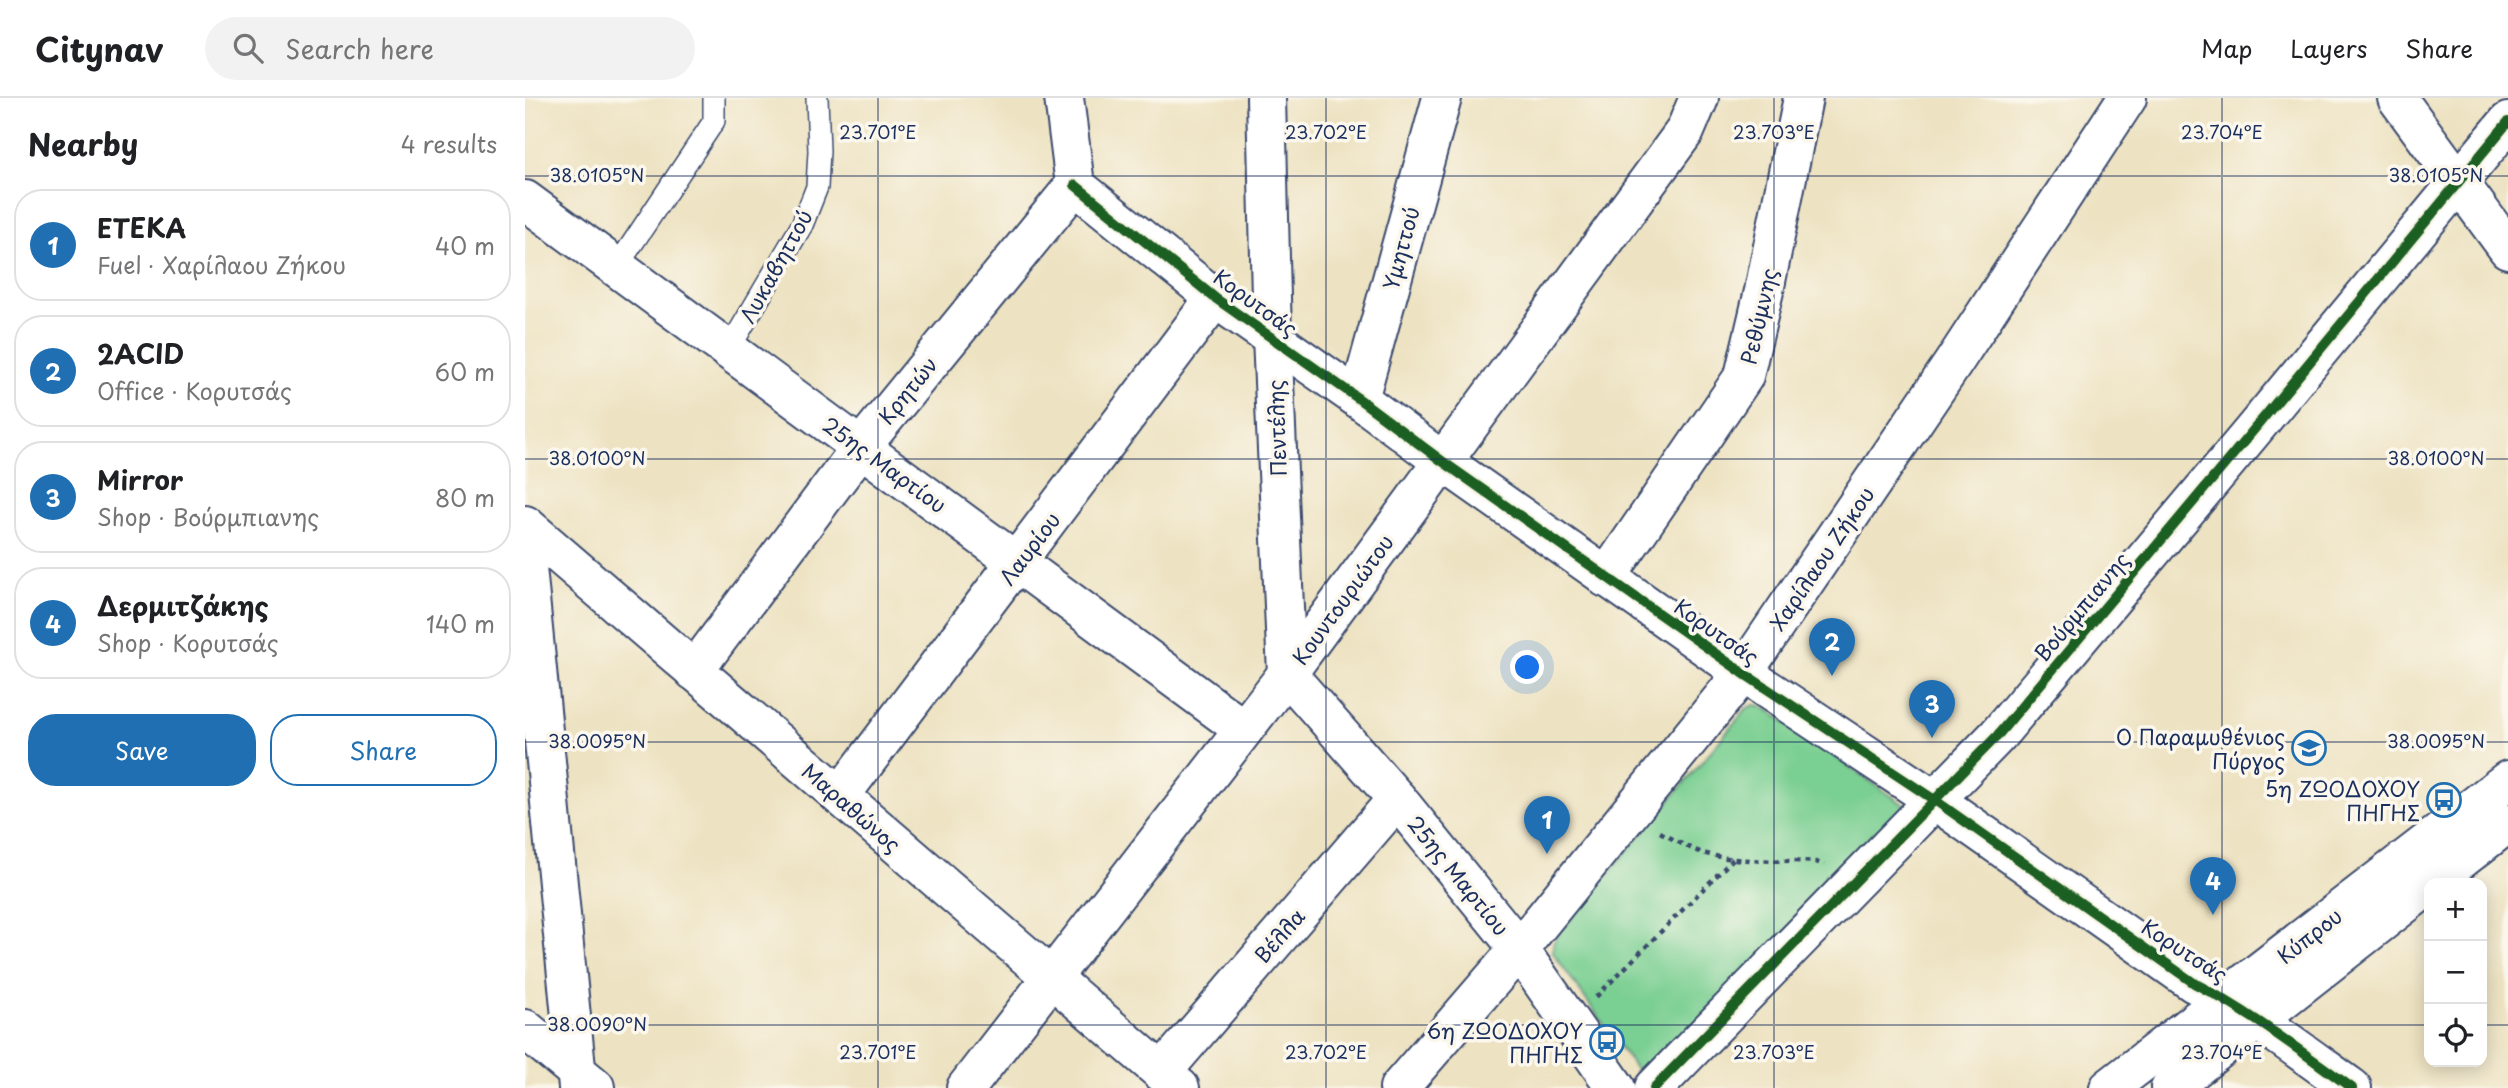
<!DOCTYPE html>
<html lang="en">
<head>
<meta charset="utf-8">
<style>
	body { margin:0; font-family:"Playpen Sans",sans-serif; background:#f2f2f2; color:#202124 }
	.controls { position:absolute; right:21px; bottom:21px; display:grid; overflow:hidden; border-radius:14px; box-shadow:0 4px 18px #0003 }
	.controls button { width:63px; height:63px; display:grid; place-items:center; padding:0; border:0; border-bottom:2px solid #e0e0e0; background:#fff; color:#202124; font:35px sans-serif }
	.you { position:absolute; left:1003px; top:570px; width:24px; height:24px; margin:-18px; border:5px solid #fff; border-radius:50%; background:#1a73e8; box-shadow:0 0 0 10px #1a73e833 }
	.badge { display:grid; place-items:center; width:46px; height:46px; border-radius:50%; background:#1f6fb2; color:#fff; font-size:23px; font-weight:700 }
	.pin { position:absolute; translate:-50% -58px; filter:drop-shadow(0 2px 4px #0008) }
	.pin::after { content:''; position:absolute; top:37px; width:24px; height:21px; background:inherit; clip-path:polygon(0 0,100% 0,50% 100%) }
	.list { margin:0; padding:0; list-style:none }
	h2 { display:flex; justify-content:space-between; align-items:center; height:91px; margin:0; padding:0 28px; font-size:30px }
	h2 small { font-size:23px; font-weight:400; color:#757577 }
	.list li { display:grid; grid-template-columns:46px 1fr auto; gap:21px; align-items:center; box-sizing:border-box; height:112px; margin:0 14px 14px; padding:0 14px; border:2px solid #e0e0e0; border-radius:28px }
	.list b { display:block; font-size:26px; white-space:nowrap }
	.list p { margin:0; font-size:23px; white-space:nowrap; color:#757577 }
	.list em { font-size:23px; font-style:normal; color:#757577 }
	.actions { display:flex; gap:14px; padding:21px 28px }
	.actions a { flex:1; padding:16px 0; border:2px solid #1f6fb2; border-radius:28px; text-align:center; font-size:24px; color:#1f6fb2 }
	.actions .main { background:#1f6fb2; color:#fff }
	.icon { flex:none; width:38px; height:38px; fill:none; stroke:currentColor; stroke-width:2; stroke-linecap:round; stroke-linejoin:round }
	.map { position:relative; flex:none; width:1983px; height:990px; overflow:hidden }
	header { display:flex; align-items:center; gap:42px; box-sizing:border-box; height:98px; padding:0 35px; background:#fff; border-bottom:2px solid #e0e0e0 }
	header strong { font-size:33px }
	nav { display:flex; gap:38px; margin-inline-start:auto; font-size:24px }
	.search { width:490px; height:63px; background:#f2f2f2; display:flex; align-items:center; gap:18px; box-sizing:border-box; padding:0 24px; border-radius:38px; color:#757577; font-size:26px }
	main { display:flex }
	aside { flex:1; background:#fff }
	.map>svg:first-child { display:block }
	.green { fill:#7acf92; stroke:#4a7f78; stroke-width:2 }
	.lines { fill:none; stroke-linecap:round; stroke-linejoin:round }
	.service-casing { stroke:#3a4a6d; stroke-width:24 }
	.minor-casing { stroke:#3a4a6d; stroke-width:42 }
	.tertiary-casing { stroke:#3a4a6d; stroke-width:42 }
	.path { stroke:#3a4a6d; stroke-width:4.5; stroke-dasharray:5 5; stroke-linecap:butt }
	.service { stroke:#fff; stroke-width:21 }
	.minor { stroke:#fff; stroke-width:38 }
	.tertiary { stroke:#fff; stroke-width:38 }
	.cycleway-casing { stroke:#fbf7ec; stroke-width:15 }
	.cycleway { stroke:#1b5e20; stroke-width:10 }
	.ticks { fill:none; stroke:#1b2f5e; stroke-width:2; stroke-opacity:0.45 }
	.labels { text-anchor:middle; dominant-baseline:central; stroke-width:7; stroke-linejoin:round; paint-order:stroke }
	.street-label { font-size:21px; fill:#1b2f5e; stroke:#fbf7ec }
	.poi-label { font-size:21px; fill:#1b2f5e; stroke:#fbf7ec; text-anchor:end }
	.ticks-label { font-size:18px; text-anchor:middle; fill:#1b2f5e; stroke:#fbf7ec; stroke-width:7; stroke-linejoin:round; paint-order:stroke }
</style>
</head>
<body>
<header>
<strong>Citynav</strong>
<div class="search"><svg class="icon" aria-label="search" viewBox="0 0 24 24"><circle cx="10" cy="10" r="6"/><path d="M15 15l6 6"/></svg>Search here</div>
<nav><a>Map</a><a>Layers</a><a>Share</a></nav>
</header>
<main>
<aside>
<h2>Nearby<small>4 results</small></h2>
<ul class="list">
<li><span class="badge">1</span><div><b>ΕΤΕΚΑ</b><p>Fuel · Χαρίλαου Ζήκου</p></div><em>40 m</em></li>
<li><span class="badge">2</span><div><b>2ACID</b><p>Office · Κορυτσάς</p></div><em>60 m</em></li>
<li><span class="badge">3</span><div><b>Mirror</b><p>Shop · Βούρμπιανης</p></div><em>80 m</em></li>
<li><span class="badge">4</span><div><b>Δερμιτζάκης</b><p>Shop · Κορυτσάς</p></div><em>140 m</em></li>
</ul>
<div class="actions"><a class="main">Save</a><a>Share</a></div>
</aside>
<div class="map">
<svg width="1983" height="990" viewBox="0 0 1983 990">
	<rect width="100%" height="100%" fill="#fbf7ec"/>
	<filter id="ink" filterUnits="userSpaceOnUse"><feTurbulence type="fractalNoise" baseFrequency=".0143" numOctaves="2"/><feDisplacementMap in="SourceGraphic" scale="14" xChannelSelector="R" yChannelSelector="G"/><feConvolveMatrix kernelMatrix="1 2 1 2 8 2 1 2 1" color-interpolation-filters="sRGB"/></filter>
	<filter id="wash" filterUnits="userSpaceOnUse"><feTurbulence type="fractalNoise" baseFrequency=".00686" numOctaves="4" result="noise"/><feDisplacementMap in="SourceGraphic" scale="28" xChannelSelector="R" yChannelSelector="G"/><feGaussianBlur stdDeviation="1.57" result="paint"/><feColorMatrix in="noise" values="0 0 0 0 0 0 0 0 0 0 0 0 0 0 0 0 0 1.4 0 .05"/><feComposite in="paint" operator="in"/></filter>
	<g filter="url(#wash)">
		<rect width="100%" height="100%" fill="#ede2c1"/>
		<polygon class="green" points="1229,607 1237,608 1382,709 1120,979 1114,976 1028,855 1028,846 1033,836 1222,610"/>
	</g>
	<g filter="url(#ink)">
		<g class="lines">
			<g class="service-casing">
				<g id="service">
					<polyline points="91,170 189,23 189,0"/>
					<polyline points="204,251 277,127 292,89 294,53 292,0"/>
				</g>
			</g>
			<g class="minor-casing">
				<g id="minor">
					<polyline points="741,0 747,239 762,576"/>
					<polyline points="1872,0 1983,151"/>
					<path d="M550,87L690,200L834,301L917,363L1218,575L1411,703L1669,885C1725,914 1775,953 1827,990"/>
					<polyline points="0,102 718,631"/>
					<polyline points="834,301 917,0"/>
					<polyline points="0,427 655,990"/>
					<polyline points="1081,480 1219,278 1239,193 1278,0"/>
					<polyline points="169,573 336,349 550,87 539,0"/>
					<polyline points="315,698 690,200"/>
					<polyline points="0,931 70,989"/>
					<polyline points="637,974 872,701"/>
					<polyline points="874,990 994,851 1218,575 1429,264 1602,0"/>
					<polyline points="1129,990 1472,638 1726,335 1983,24"/>
				</g>
			</g>
			<g class="tertiary-casing">
				<g id="tertiary">
					<polyline points="0,449 53,990"/>
					<polyline points="762,576 872,701 994,851 1091,990"/>
					<polyline points="1906,785 1983,725"/>
					<polyline points="441,990 762,576 1160,33 1174,0"/>
					<polyline points="1584,990 1983,682"/>
					<polyline points="1645,990 1904,787"/>
				</g>
			</g>
			<g class="path">
				<path d="M1135,734C1148,741 1161,749 1175,754C1212,766 1253,761 1291,764L1299,767"/>
				<polyline points="1071,899 1208,761"/>
			</g>
			<use href="#service" class="service"/>
			<use href="#minor" class="minor"/>
			<use href="#tertiary" class="tertiary"/>
			<g class="cycleway-casing">
				<g id="cycleway">
					<path d="M550,87L690,200L834,301L917,363L1218,575L1411,703L1669,885C1725,914 1775,953 1827,990"/>
					<polyline points="1129,990 1472,638 1726,335 1983,24"/>
				</g>
			</g>
			<use href="#cycleway" class="cycleway"/>
		</g>
	</g>
	<path class="ticks" d="M353,0V990M801,0V990M1249,0V990M1697,0V990M0,78H1983M0,361H1983M0,644H1983M0,927H1904M1957,927H1983"/>
	<defs>
		<g id="school-ring" transform="scale(1.75)"><circle r="9.5" fill="#fbf7ec" stroke="#1f6fb2" stroke-width="1.5"/><path d="M0-5L7-2L0 1L-7-2ZM-4 1L0 2.5L4 1V4Q0 6-4 4Z" fill="#1f6fb2"/></g>
		<g id="bus-ring" transform="scale(1.75)"><circle r="9.5" fill="#fbf7ec" stroke="#1f6fb2" stroke-width="1.5"/><path d="M-5-6H5V4H4V6H2V4H-2V6H-4V4H-5ZM-3.5-4V0h7V-4ZM-3.5 1.2v1.5H-2V1.2ZM2 1.2v1.5H3.5V1.2Z" fill="#1f6fb2"/></g>
	</defs>
	<g fill-rule="evenodd">
		<use href="#school-ring" x="1784" y="650"/>
		<use href="#bus-ring" x="1919" y="702"/>
		<use href="#bus-ring" x="1082" y="944"/>
	</g>
	<g class="labels">
		<g class="street-label">
			<text transform="translate(875 150) rotate(-75)">Υμηττού</text>
			<text transform="translate(250 168) rotate(-61)">Λυκαβηττού</text>
			<text transform="translate(731 204) rotate(36)">Κορυτσάς</text>
			<text transform="translate(1233 218) rotate(-77)">Ρεθύμνης</text>
			<text transform="translate(382 292) rotate(-51)">Κρητών</text>
			<text transform="translate(751 330) rotate(-92)">Πεντέλης</text>
			<text transform="translate(360 366) rotate(36)">25ης Μαρτίου</text>
			<text transform="translate(504 450) rotate(-53)">Λαυρίου</text>
			<text transform="translate(1296 460) rotate(-56)">Χαρίλαου Ζήκου</text>
			<text transform="translate(817 501) rotate(-54)">Κουντουριώτου</text>
			<text transform="translate(1556 508) rotate(-50)">Βούρμπιανης</text>
			<text transform="translate(1192 533) rotate(35)">Κορυτσάς</text>
			<text transform="translate(327 709) rotate(41)">Μαραθώνος</text>
			<text transform="translate(934 777) rotate(51)">25ης Μαρτίου</text>
			<text transform="translate(754 837) rotate(-49)">Βέλλα</text>
			<text transform="translate(1784 837) rotate(-38)">Κύπρου</text>
			<text transform="translate(1660 852) rotate(33)">Κορυτσάς</text>
		</g>
		<g class="poi-label">
			<text x="1760" y="638">Ο Παραμυθένιος<tspan x="1760" dy="24">Πύργος</tspan></text>
			<text x="1895" y="690">5η ΖΩΟΔΟΧΟΥ<tspan x="1895" dy="24">ΠΗΓΗΣ</tspan></text>
			<text x="1058" y="932">6η ΖΩΟΔΟΧΟΥ<tspan x="1058" dy="24">ΠΗΓΗΣ</tspan></text>
		</g>
	</g>
	<g class="ticks-label">
		<text x="353" y="41">23.701°E</text>
		<text x="801" y="41">23.702°E</text>
		<text x="1249" y="41">23.703°E</text>
		<text x="1697" y="41">23.704°E</text>
		<text x="72" y="84">38.0105°N</text>
		<text x="1911" y="84">38.0105°N</text>
		<text x="72" y="367">38.0100°N</text>
		<text x="1911" y="367">38.0100°N</text>
		<text x="72" y="650">38.0095°N</text>
		<text x="1911" y="650">38.0095°N</text>
		<text x="72" y="933">38.0090°N</text>
		<text x="353" y="961">23.701°E</text>
		<text x="801" y="961">23.702°E</text>
		<text x="1249" y="961">23.703°E</text>
		<text x="1697" y="961">23.704°E</text>
	</g>
</svg>
<div class="controls">
<button>+</button>
<button>−</button>
<button><svg class="icon" aria-label="locate" viewBox="0 0 24 24"><circle cx="12" cy="12" r="6"/><path d="M12 2v4M12 18v4M2 12h4M18 12h4"/></svg></button>
</div>
<div class="you"></div>
<div class="pin badge" style="left:1022px;top:756px">1</div>
<div class="pin badge" style="left:1307px;top:578px">2</div>
<div class="pin badge" style="left:1407px;top:640px">3</div>
<div class="pin badge" style="left:1688px;top:817px">4</div>
</div>
</main>
</body>
</html>
